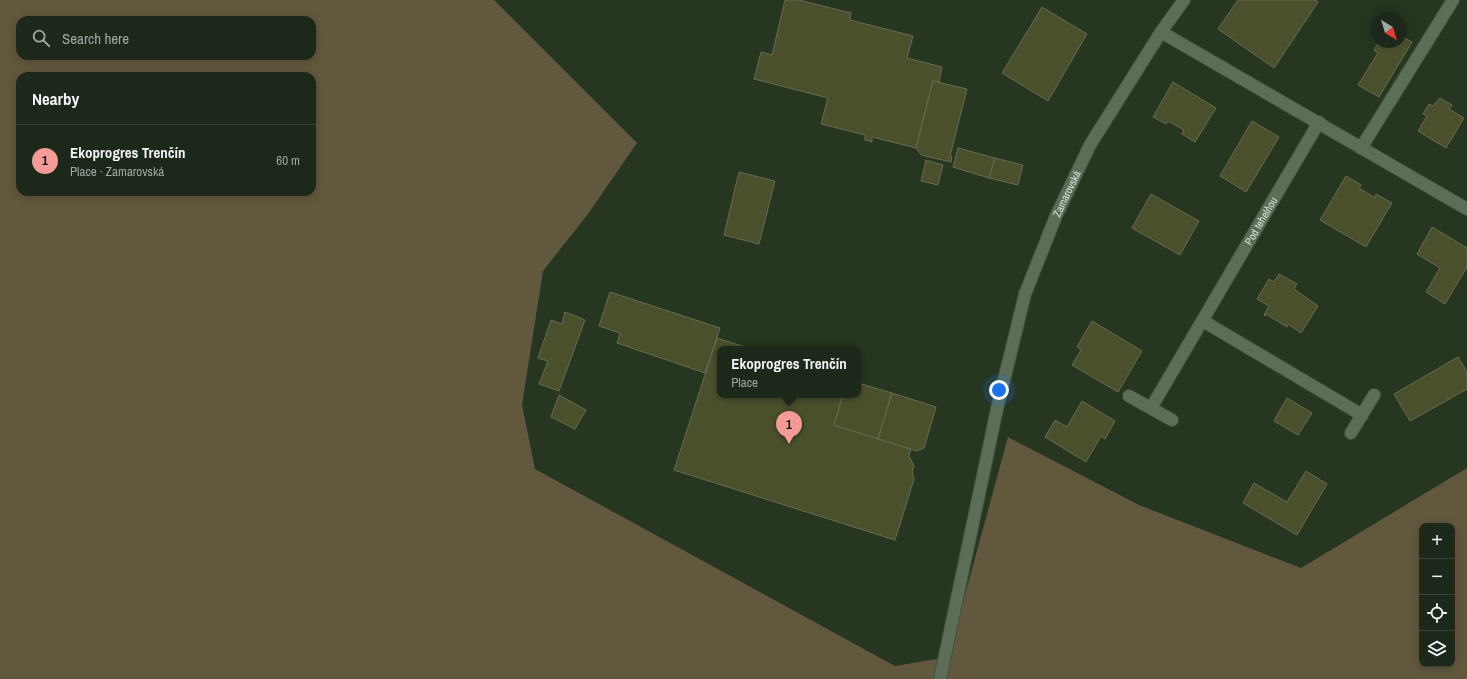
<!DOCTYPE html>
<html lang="en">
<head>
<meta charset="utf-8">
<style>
	body { margin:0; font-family:"Archivo Narrow",sans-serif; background:#293426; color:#f1f3f6 }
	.controls { position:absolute; right:12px; bottom:12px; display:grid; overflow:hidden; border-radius:8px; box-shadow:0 2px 10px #0003 }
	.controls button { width:36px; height:36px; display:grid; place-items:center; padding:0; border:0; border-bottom:1px solid #3a4438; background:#1c2819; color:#f1f3f6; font:20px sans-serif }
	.compass { position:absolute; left:1371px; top:12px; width:36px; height:36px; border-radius:50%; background:#1c2819; box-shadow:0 2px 10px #0003; rotate:142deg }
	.you { position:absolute; left:999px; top:390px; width:14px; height:14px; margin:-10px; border:3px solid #fff; border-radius:50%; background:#1a73e8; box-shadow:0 0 0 6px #1a73e833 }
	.badge { display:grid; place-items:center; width:26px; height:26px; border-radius:50%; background:#f59b97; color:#111; font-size:13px; font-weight:700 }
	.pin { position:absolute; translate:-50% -33px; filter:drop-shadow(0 1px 2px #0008) }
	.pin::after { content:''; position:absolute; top:21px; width:14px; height:12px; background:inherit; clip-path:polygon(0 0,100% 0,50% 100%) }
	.popup { position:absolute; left:717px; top:346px; width:144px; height:52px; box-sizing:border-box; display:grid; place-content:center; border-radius:8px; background:#1c2819; filter:drop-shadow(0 1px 3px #0005); font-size:13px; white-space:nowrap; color:#a0a6a2 }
	.popup b { font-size:15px; color:#f1f3f6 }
	.popup::after { content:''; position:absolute; left:50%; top:100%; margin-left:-8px; border:8px solid transparent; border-top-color:#1c2819 }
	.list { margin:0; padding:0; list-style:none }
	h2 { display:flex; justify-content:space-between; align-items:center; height:52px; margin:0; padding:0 16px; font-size:17px }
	h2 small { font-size:13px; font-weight:400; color:#a0a6a2 }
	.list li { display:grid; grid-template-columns:26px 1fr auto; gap:12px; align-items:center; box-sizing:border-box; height:72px; padding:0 16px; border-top:1px solid #3a4438 }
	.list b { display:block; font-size:15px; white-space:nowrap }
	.list p { margin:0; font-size:13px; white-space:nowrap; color:#a0a6a2 }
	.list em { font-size:13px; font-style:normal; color:#a0a6a2 }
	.icon { flex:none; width:22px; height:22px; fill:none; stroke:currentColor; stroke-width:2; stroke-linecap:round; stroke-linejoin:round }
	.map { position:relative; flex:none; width:1467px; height:679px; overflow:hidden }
	.search { position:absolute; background:#1c2819; box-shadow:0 2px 10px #0003; left:16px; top:16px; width:300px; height:44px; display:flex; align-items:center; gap:10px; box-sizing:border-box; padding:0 14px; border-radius:12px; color:#a0a6a2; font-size:15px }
	.panel { position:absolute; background:#1c2819; box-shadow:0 2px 10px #0003; left:16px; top:72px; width:300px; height:124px; border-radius:12px }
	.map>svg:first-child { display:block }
	.green { fill:#61583d; fill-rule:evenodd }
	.building { fill:#4a4f2c; stroke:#686d52 }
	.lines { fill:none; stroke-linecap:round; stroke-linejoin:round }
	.service-casing { stroke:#42503f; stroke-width:14 }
	.minor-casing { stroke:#42503f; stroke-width:14 }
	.service { stroke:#5c6e57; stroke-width:12 }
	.minor { stroke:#5c6e57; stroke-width:12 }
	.labels { text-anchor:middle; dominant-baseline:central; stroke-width:3; stroke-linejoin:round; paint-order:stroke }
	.street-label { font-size:11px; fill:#d6e0d4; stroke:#141b12 }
</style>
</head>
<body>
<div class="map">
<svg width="1467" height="679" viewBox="0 0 1467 679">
	<rect width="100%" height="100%" fill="#263621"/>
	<path class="green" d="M0,0H494L637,143L588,214L543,271L522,405L535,469L895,666L948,657L1008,437L1139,505L1301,568L1467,468V679H0ZM20,20H312V56H20ZM20,76H312V192H20ZM1422,526H1452V664H1422Z"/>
	<g class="building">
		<polygon points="785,0 799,0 851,13 850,20 913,36 907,58 942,67 939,82 933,81 916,148 872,137 872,142 865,140 865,135 821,124 828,98 754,79 761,52 772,55"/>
		<polygon points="1238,0 1315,0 1318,2 1274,68 1218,29"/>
		<polygon points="1042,7 1087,34 1048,101 1002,73"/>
		<polygon points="1401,36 1412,42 1379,97 1358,85 1378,53 1374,50 1379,42 1401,42"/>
		<polygon points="933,81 967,89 950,156 952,157 951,162 921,155 916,148"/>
		<polygon points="1173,82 1216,108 1195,142 1182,134 1184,130 1168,121 1166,124 1153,117"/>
		<polygon points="1440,98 1452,105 1449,109 1464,118 1446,148 1418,131 1427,116 1423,114 1429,104 1433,106"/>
		<polygon points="1252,121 1279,137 1246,192 1220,176"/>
		<polygon points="958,148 995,158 989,178 953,167"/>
		<polygon points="995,158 1023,165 1018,185 989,178"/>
		<polygon points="926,160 943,165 938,185 921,181"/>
		<polygon points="739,172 775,181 759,244 724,235"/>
		<polygon points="1346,176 1361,185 1359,188 1375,198 1376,194 1392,203 1366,247 1320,220"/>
		<polygon points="1151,194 1199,221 1180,255 1132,228"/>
		<polygon points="1432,227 1467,248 1467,267 1445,304 1426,292 1440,268 1417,254"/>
		<polygon points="1279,274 1297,284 1294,289 1318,306 1301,333 1288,324 1287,327 1266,314 1265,316 1264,315 1269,306 1257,299 1269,279 1274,282"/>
		<polygon points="610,292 720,328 705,373 617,343 620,333 599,326"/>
		<polygon points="565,312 585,320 559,391 539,384 548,361 538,358 551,320 562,324"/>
		<polygon points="1092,321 1142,351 1118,392 1072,365 1081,350 1077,347"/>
		<polygon points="717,338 751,349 720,349 720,395 843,395 834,425 911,449 909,456 914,466 912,472 914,479 895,540 674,470"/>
		<polygon points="1458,357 1467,372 1467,389 1410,421 1394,394"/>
		<polygon points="858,383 892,393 878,439 834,425 843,395 858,395"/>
		<polygon points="892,393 936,407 924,448 917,451 878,439"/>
		<polygon points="559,395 586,410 575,429 551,417"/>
		<polygon points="1287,398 1312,413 1298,435 1274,421"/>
		<polygon points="1082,401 1115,421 1105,439 1101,436 1086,462 1045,437 1055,420 1067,427"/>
		<polygon points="1306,471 1327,484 1297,535 1243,503 1254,483 1287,502"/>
	</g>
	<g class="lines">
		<g class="service-casing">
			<g id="service">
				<polyline points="1129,396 1172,420"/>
				<polyline points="1351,433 1374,395"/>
				<polyline points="940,679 997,409"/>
			</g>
		</g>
		<g class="minor-casing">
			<g id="minor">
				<polyline points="1161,32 1467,209"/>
				<polyline points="1361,148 1453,0"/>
				<polyline points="1203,321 1362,415"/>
				<path id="s1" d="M1151,408L1319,122"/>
				<path id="s2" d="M997,409L1025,294L1056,216L1090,145L1161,32L1184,0"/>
			</g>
		</g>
		<use href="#service" class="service"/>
		<use href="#minor" class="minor"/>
	</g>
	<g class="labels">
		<g class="street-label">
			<text stroke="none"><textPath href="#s2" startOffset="227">Zamarovská</textPath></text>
			<text stroke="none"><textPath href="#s1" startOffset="217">Pod tehelňou</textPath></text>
		</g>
	</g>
</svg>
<div class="controls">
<button>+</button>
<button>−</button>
<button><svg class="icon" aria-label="locate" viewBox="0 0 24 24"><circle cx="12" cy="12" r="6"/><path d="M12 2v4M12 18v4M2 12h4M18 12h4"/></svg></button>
<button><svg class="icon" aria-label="layers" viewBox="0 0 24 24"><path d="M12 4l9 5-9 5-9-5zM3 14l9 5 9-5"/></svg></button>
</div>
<svg class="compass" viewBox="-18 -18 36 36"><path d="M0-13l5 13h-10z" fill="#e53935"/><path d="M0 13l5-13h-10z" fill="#a0a6a2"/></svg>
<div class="you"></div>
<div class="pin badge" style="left:789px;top:444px">1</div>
<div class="popup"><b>Ekoprogres Trenčín</b>Place</div>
<div class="search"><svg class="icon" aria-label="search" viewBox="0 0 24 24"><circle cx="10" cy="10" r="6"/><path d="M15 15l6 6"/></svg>Search here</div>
<section class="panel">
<h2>Nearby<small></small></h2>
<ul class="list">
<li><span class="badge">1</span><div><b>Ekoprogres Trenčín</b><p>Place · Zamarovská</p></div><em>60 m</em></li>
</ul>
</section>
</div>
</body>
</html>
